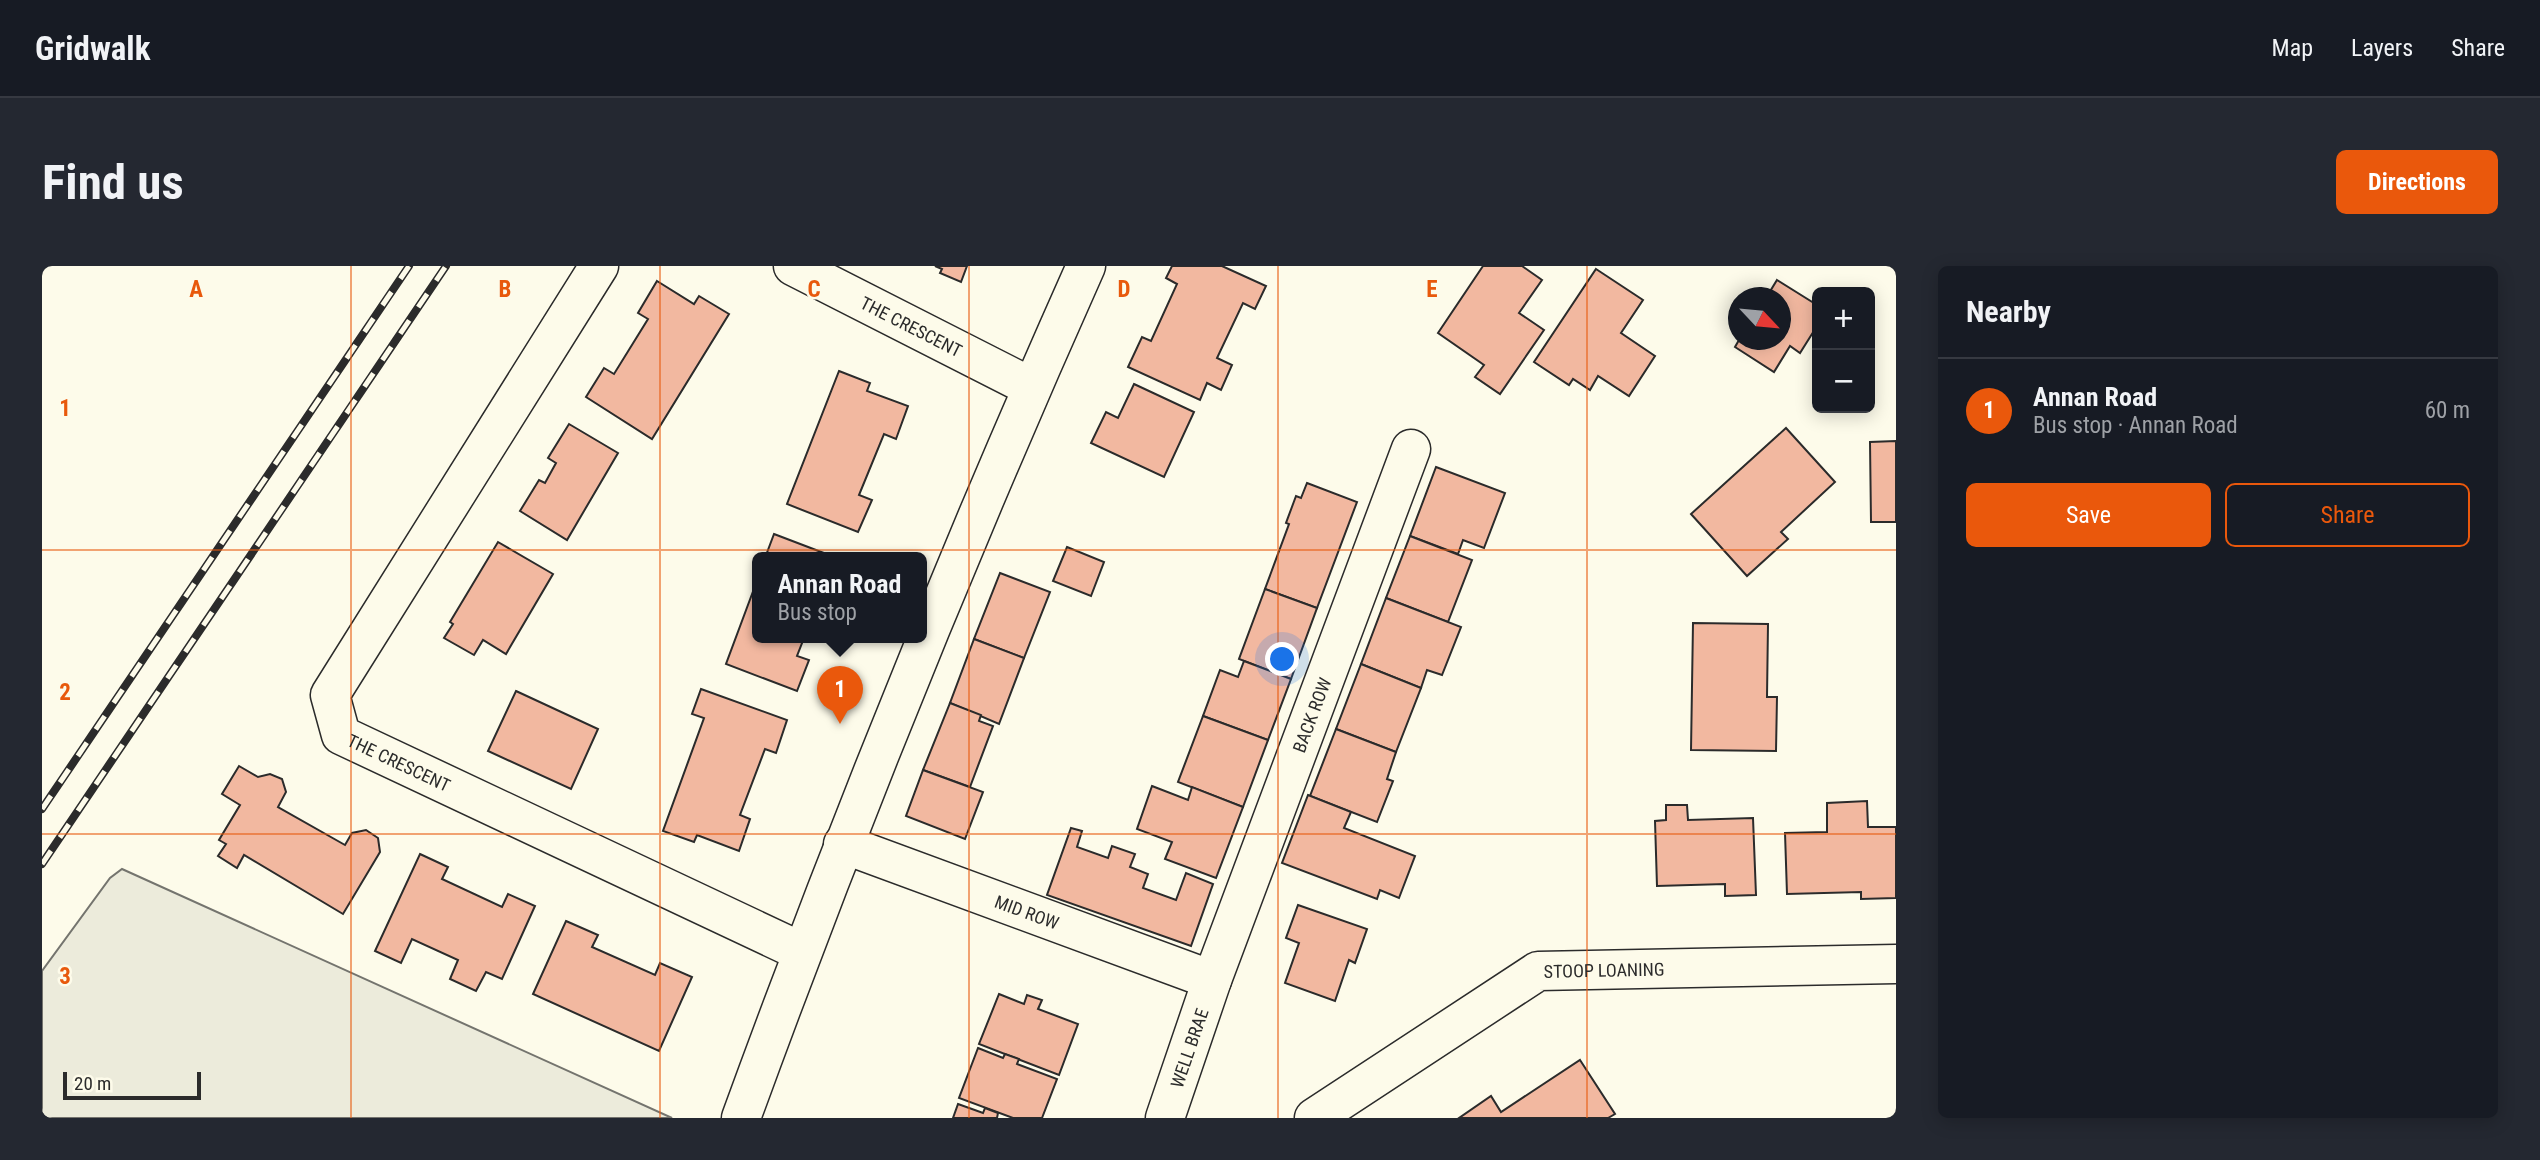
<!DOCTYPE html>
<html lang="en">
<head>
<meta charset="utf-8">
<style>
	body { margin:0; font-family:"Roboto Condensed",sans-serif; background:#242831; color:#f1f3f6 }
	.controls { position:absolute; right:21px; top:21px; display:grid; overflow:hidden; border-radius:10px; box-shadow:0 4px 18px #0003 }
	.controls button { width:63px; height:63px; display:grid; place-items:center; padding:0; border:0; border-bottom:2px solid #363941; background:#171b24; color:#f1f3f6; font:35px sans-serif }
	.compass { position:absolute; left:1686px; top:21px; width:63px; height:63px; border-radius:50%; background:#171b24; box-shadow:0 4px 18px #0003; rotate:116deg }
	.scale { position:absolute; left:21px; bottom:18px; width:138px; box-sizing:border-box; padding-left:7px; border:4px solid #2b2b2b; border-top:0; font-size:19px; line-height:24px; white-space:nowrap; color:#2b2b2b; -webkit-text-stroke:5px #fdfbea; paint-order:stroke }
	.you { position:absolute; left:1241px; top:394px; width:24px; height:24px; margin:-18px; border:5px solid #fff; border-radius:50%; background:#1a73e8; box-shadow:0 0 0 10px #1a73e833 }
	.badge { display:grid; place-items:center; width:46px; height:46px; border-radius:50%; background:#ea580c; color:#fff; font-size:23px; font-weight:700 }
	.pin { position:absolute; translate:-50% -58px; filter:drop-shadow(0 2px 4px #0008) }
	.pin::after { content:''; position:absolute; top:37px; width:24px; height:21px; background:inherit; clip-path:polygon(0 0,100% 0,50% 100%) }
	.popup { position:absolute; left:710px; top:286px; width:175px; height:91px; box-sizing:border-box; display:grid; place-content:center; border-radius:10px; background:#171b24; filter:drop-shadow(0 2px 5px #0005); font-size:23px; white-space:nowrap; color:#9ea1a6 }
	.popup b { font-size:26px; color:#f1f3f6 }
	.popup::after { content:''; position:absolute; left:50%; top:100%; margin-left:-14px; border:14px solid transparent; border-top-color:#171b24 }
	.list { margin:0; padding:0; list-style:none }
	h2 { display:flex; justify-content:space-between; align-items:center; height:91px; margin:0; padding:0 28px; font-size:30px }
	h2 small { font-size:23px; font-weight:400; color:#9ea1a6 }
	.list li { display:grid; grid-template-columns:46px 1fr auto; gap:21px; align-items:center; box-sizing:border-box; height:105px; padding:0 28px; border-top:2px solid #363941 }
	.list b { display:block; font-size:26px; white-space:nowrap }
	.list p { margin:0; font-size:23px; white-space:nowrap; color:#9ea1a6 }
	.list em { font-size:23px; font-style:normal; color:#9ea1a6 }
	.actions { display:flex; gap:14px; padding:21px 28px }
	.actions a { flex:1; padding:16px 0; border:2px solid #ea580c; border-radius:10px; text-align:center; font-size:24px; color:#ea580c }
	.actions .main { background:#ea580c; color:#fff }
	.map { position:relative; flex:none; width:1854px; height:852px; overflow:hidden; border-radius:10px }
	header { display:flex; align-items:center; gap:42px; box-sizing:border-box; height:98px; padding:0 35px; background:#171b24; border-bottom:2px solid #363941 }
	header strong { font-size:33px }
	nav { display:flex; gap:38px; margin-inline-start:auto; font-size:24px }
	.intro { display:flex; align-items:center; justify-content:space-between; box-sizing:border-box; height:168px; padding:0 42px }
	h1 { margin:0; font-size:49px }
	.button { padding:18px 32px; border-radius:10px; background:#ea580c; color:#fff; font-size:24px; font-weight:700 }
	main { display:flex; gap:42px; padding:0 42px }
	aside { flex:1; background:#171b24; border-radius:10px; box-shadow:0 4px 18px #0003 }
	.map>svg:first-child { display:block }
	.green { fill:#ecebdb; stroke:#74746e; stroke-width:2 }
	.building { fill:#f2b8a0; stroke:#2b2b2b; stroke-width:2 }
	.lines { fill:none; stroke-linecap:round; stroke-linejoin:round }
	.street-casing { stroke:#2b2b2b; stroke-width:41 }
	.primary-casing { stroke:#2b2b2b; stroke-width:41 }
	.street { stroke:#fdfbea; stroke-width:38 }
	.primary { stroke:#fdfbea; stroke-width:38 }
	.rail-casing { stroke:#2b2b2b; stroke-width:8 }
	.rail { stroke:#fdfbea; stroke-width:5; stroke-dasharray:16; stroke-linecap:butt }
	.grid { fill:none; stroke:#e8590c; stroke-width:2; stroke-opacity:0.55 }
	.labels { text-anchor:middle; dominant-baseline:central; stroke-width:5; stroke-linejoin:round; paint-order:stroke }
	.street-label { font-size:18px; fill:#2b2b2b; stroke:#fdfbea }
	.grid-label { font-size:23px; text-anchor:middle; font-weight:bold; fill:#e8590c; stroke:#fdfbea; stroke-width:5; stroke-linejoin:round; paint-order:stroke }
</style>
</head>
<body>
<header>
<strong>Gridwalk</strong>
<nav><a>Map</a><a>Layers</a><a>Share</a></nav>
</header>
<div class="intro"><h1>Find us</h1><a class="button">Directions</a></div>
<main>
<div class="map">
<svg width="1854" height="852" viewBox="0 0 1854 852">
	<rect width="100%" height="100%" fill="#fdfbea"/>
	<polygon class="green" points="80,603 630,852 0,852 0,705 68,612"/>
	<g class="building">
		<polygon points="893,0 925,0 919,16 898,7 900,3"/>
		<polygon points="1130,0 1180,0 1224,20 1213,43 1201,37 1175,92 1190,99 1179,124 1165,117 1158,134 1086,101 1100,71 1109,75 1135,18 1124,12"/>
		<polygon points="1441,0 1480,0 1500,14 1477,47 1502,64 1458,128 1433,111 1442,99 1396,67"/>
		<polygon points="1554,3 1601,34 1579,67 1613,90 1587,130 1556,110 1548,124 1531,113 1527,119 1492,96"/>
		<polygon points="1735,14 1775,39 1775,60 1758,87 1748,80 1732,106 1693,81 1697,74 1738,74 1738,32 1724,32"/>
		<polygon points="615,15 652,38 657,30 687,48 610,173 544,131 562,102 572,108 606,53 596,47"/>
		<polygon points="797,105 828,117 825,125 866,140 854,173 842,168 817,229 830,234 816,266 745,238"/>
		<polygon points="1092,118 1152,146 1122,211 1049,177 1064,146 1076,152"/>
		<polygon points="527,158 576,187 525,274 478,245 497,214 503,217 514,197 506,192"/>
		<polygon points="1744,162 1793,216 1739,266 1746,273 1705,310 1649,248"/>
		<polygon points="1854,175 1854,256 1829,256 1828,176"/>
		<polygon points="1394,201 1463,227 1442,282 1421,274 1416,288 1368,270"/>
		<polygon points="1265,217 1315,236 1275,342 1223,323 1247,258 1244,257 1254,230 1259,232"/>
		<polygon points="732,268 795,292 723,292"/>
		<polygon points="1368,270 1430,294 1406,356 1344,332"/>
		<polygon points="456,276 511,308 464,388 441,374 432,389 402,372 411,358 408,356"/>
		<polygon points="1025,281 1062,296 1049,330 1011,315"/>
		<polygon points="958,307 1008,326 982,392 932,373"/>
		<polygon points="716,312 716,372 762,372 755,390 767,394 755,425 684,398"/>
		<polygon points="1223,323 1275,342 1249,413 1197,393"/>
		<polygon points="1344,332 1419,361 1400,409 1385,404 1379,422 1319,398"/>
		<polygon points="1651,357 1726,358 1725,431 1735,431 1734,485 1649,484"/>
		<polygon points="932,373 982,392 957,458 908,437"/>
		<polygon points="1202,395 1249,413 1226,474 1161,450 1178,404 1196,411"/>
		<polygon points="1319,398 1379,422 1354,486 1294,463"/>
		<polygon points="659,423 745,454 734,487 723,483 698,549 708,553 697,585 655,569 652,576 621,565 662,452 650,448"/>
		<polygon points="474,425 556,463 529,523 446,485"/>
		<polygon points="908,437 939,449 937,455 951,460 928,521 881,504"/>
		<polygon points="1161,450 1226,474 1201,541 1136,516"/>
		<polygon points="1294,463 1354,486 1345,513 1351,515 1335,556 1268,530"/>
		<polygon points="197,500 216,511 228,508 240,513 244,526 236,541 303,579 310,567 324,564 336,572 338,586 301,648 202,589 195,602 176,590 184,578 177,574 198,539 180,528"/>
		<polygon points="881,504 941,526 923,573 864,550"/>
		<polygon points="1110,520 1146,534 1150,521 1201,541 1174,612 1123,593 1130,576 1095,563"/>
		<polygon points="1266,529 1309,546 1302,562 1373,590 1357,632 1338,624 1335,633 1240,597"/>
		<polygon points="1825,535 1826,561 1854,561 1854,632 1819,633 1819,626 1745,628 1743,567 1785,566 1785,537"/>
		<polygon points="1624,539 1645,539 1646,554 1711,552 1714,629 1683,630 1683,618 1615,620 1613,555 1624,554"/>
		<polygon points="1029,562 1040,565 1035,581 1066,592 1070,580 1093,588 1088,601 1106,608 1101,622 1134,634 1144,607 1171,618 1149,680 1005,629"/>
		<polygon points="378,588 406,601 400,613 460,641 466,628 493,640 460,713 444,706 434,725 408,713 416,694 370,673 359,697 333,685"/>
		<polygon points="1256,639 1325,663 1313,697 1307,694 1293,735 1243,717 1257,677 1244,672"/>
		<polygon points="524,655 556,669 550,681 613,709 618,697 650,711 617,785 491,728"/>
		<polygon points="957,728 982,738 985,729 1000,734 996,743 1036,758 1017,809 937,778"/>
		<polygon points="936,782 961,792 963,788 977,793 975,798 1015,813 1000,852 971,852 917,832"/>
		<polygon points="1538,794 1573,848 1566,852 1417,852 1449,830 1459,846"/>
		<polygon points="916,838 941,847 943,842 956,847 955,852 911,852"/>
	</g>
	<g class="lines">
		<g class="street-casing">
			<g id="street">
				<path id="s1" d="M557,0L288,429L299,469L760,686"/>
				<path id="s2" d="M751,0L989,121"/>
				<path id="s3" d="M801,578L1170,714"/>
				<path id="s4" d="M1123,852L1170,714L1369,183"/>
				<path id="s5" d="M1272,852L1496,705L1854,698"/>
			</g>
		</g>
		<g class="primary-casing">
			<path id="primary" d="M699,852C804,564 919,280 1044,0"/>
		</g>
		<use href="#street" class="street"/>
		<use href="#primary" class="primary"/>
		<g class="rail-casing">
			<g id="rail">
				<polyline points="0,543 367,0"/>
				<polyline points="0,598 404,0"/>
			</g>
		</g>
		<use href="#rail" class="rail"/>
	</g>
	<path class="grid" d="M309,0V852M618,0V852M927,0V852M1236,0V852M1545,0V852M0,284H1854M0,568H1854"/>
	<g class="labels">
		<g class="street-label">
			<text stroke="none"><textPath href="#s2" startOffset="133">THE CRESCENT</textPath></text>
			<text stroke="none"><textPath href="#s4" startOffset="429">BACK ROW</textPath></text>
			<text stroke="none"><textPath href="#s1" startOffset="612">THE CRESCENT</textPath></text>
			<text stroke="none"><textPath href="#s3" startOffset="196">MID ROW</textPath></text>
			<text stroke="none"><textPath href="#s5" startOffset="334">STOOP LOANING</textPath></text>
			<text stroke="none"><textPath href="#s4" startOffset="74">WELL BRAE</textPath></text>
		</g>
	</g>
	<g class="grid-label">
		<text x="154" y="31">A</text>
		<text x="463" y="31">B</text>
		<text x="772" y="31">C</text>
		<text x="1082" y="31">D</text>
		<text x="1390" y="31">E</text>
		<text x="23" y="150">1</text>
		<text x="23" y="434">2</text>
		<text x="23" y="718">3</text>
	</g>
</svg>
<div class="controls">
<button>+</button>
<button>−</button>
</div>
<svg class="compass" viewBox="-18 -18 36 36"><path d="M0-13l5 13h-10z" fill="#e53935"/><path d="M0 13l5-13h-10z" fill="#9ea1a6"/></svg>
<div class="scale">20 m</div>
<div class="you"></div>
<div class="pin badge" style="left:798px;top:458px">1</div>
<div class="popup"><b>Annan Road</b>Bus stop</div>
</div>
<aside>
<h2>Nearby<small></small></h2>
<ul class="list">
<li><span class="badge">1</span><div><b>Annan Road</b><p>Bus stop · Annan Road</p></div><em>60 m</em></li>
</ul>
<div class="actions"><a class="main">Save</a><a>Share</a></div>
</aside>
</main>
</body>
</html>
